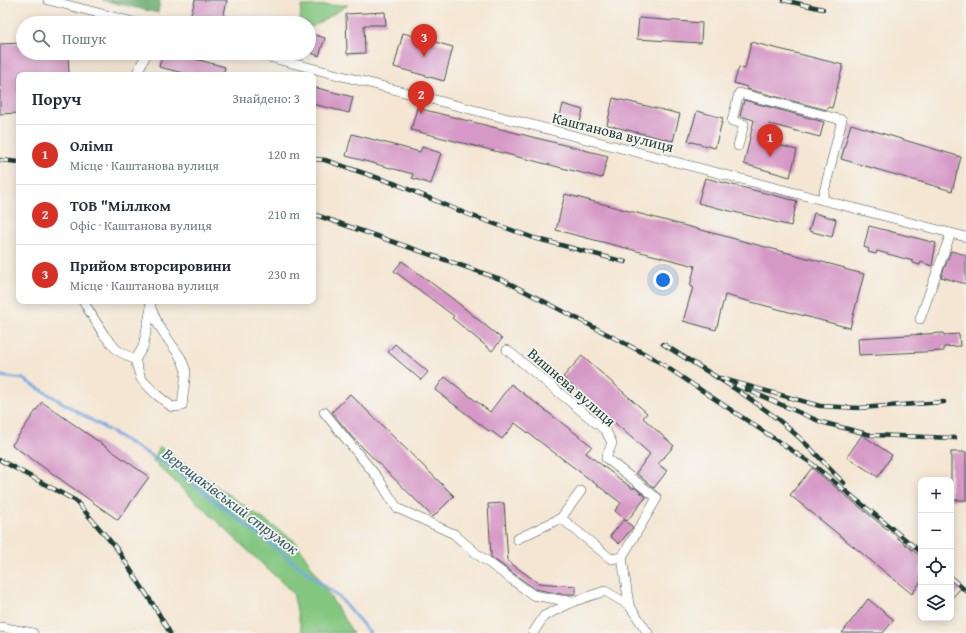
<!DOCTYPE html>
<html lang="uk">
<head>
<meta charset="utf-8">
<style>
	body { margin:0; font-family:"Gentium Book Plus",serif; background:#f2f2f3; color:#1f2937 }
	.controls { position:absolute; right:12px; bottom:12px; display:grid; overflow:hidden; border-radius:8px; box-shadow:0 2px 10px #0003 }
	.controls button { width:36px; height:36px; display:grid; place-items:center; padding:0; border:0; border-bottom:1px solid #e0e1e3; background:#fff; color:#1f2937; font:20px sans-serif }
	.you { position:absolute; left:663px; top:280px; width:14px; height:14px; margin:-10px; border:3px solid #fff; border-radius:50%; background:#1a73e8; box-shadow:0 0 0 6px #1a73e833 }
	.badge { display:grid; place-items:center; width:26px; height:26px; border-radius:50%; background:#d93025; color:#fff; font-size:13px; font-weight:700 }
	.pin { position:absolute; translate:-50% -33px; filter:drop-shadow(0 1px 2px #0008) }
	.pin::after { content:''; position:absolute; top:21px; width:14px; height:12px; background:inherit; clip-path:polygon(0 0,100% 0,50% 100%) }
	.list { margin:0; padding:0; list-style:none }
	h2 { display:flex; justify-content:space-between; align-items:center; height:52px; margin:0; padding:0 16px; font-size:17px }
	h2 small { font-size:13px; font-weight:400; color:#747a83 }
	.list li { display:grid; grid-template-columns:26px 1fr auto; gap:12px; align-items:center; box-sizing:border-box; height:60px; padding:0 16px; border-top:1px solid #e0e1e3 }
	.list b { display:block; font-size:15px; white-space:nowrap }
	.list p { margin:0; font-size:13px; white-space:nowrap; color:#747a83 }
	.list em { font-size:13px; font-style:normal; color:#747a83 }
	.icon { flex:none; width:22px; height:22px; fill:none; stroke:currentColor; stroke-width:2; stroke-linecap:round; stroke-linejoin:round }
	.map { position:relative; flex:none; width:966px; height:633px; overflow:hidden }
	.search { position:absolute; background:#fff; box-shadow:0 2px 10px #0003; left:16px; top:16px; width:300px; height:44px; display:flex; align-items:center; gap:10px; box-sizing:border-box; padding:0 14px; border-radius:22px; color:#747a83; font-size:15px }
	.panel { position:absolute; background:#fff; box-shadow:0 2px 10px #0003; left:16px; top:72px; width:300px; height:232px; border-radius:8px }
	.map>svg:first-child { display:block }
	.green { fill:#84c781; stroke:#52825a }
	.forest { fill:#6bac6f; stroke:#457452 }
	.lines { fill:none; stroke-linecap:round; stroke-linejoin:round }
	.stream { stroke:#77aae3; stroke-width:3 }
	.building { fill:#d698c6 }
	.minor-casing { stroke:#3f564c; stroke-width:10 }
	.minor { stroke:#fff; stroke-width:9 }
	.rail-casing { stroke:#1f3d34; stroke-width:4.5 }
	.rail { stroke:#f6f6f2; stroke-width:3; stroke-dasharray:9; stroke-linecap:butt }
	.labels { text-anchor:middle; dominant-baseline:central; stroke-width:3.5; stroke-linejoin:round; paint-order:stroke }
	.street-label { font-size:15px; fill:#1f3d34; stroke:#f6f6f2 }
	.water-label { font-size:16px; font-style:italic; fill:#395e69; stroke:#f6f6f2 }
</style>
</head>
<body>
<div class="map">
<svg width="966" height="633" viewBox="0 0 966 633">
	<rect width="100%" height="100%" fill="#f6f6f2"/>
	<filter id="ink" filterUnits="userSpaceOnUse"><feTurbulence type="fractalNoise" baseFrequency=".025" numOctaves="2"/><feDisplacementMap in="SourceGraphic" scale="8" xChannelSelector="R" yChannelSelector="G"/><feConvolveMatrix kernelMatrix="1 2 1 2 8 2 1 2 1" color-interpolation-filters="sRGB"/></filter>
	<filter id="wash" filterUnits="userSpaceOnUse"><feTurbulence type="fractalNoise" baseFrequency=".012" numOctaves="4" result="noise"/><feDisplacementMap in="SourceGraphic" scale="16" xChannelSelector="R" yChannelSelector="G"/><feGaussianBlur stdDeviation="0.9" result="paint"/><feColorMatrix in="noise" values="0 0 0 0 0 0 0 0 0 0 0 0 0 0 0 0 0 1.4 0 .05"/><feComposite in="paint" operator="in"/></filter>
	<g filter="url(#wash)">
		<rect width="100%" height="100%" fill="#f4e6d3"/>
		<g class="green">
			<polygon points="348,5 312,27 309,26 309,23 300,23 301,6"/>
			<polygon points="160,447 296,542 353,633 302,633 293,593 153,461"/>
		</g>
		<polygon class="forest" points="102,0 160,0 158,13"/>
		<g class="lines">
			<polyline class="stream" points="0,376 23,379 178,472 340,598 370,633"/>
		</g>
		<g id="blocks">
			<g class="building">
				<polygon points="195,0 227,0 222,23 208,23 190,18"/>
				<polygon points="385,12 386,25 364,25 365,53 347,54 346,14"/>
				<polygon points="639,18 702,23 701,43 637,39"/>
				<polygon points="309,33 325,38 319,56 309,52"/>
				<polygon points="403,33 453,47 444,81 394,67"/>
				<polygon points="751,42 843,65 832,108 828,107 827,110 747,89 747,87 734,83 739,67 745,69"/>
				<polygon points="23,43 23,53 68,53 69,75 19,75 19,113 0,114 0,44"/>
				<polygon points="163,53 173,53 225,67 223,75 191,75 159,67"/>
				<polygon points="313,87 353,97 349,113 313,104"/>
				<polygon points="613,98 680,114 673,141 607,125"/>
				<polygon points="744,100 824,122 820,137 769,124 767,142 797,150 790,177 744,164 754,120 740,116"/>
				<polygon points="563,104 583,110 580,122 560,116"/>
				<polygon points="417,108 608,156 602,178 411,130"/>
				<polygon points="697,111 723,118 715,148 688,141"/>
				<polygon points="851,124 961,157 952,191 841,159"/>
				<polygon points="352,134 420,152 422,147 441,153 431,184 412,178 413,174 346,156"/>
				<polygon points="705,178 797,201 791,226 698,203"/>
				<polygon points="565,194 845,268 844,269 864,274 850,328 725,295 716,330 683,321 693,287 690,286 695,266 556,230"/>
				<polygon points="814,213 836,219 832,237 809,231"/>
				<polygon points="869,226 936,243 932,266 921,262 920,265 913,263 913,261 877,251 876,254 868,252 869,249 864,247"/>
				<polygon points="951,251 966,255 966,284 941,277"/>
				<polygon points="402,261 453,299 502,339 492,351 452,318 454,316 394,271"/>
				<polygon points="943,333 944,335 959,334 960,346 944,347 944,351 859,355 858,338"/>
				<polygon points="395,344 428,372 421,380 388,352"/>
				<polygon points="582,356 647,413 643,418 674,446 658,464 667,471 654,488 636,473 650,454 563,377"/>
				<polygon points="445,377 490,412 511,384 592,446 586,453 633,489 634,487 646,497 627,521 615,511 621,503 515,423 502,439 490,430 489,431 435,390"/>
				<polygon points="350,394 454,496 433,517 352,437 332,412"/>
				<polygon points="42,402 149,477 118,520 12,445"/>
				<polygon points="862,435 892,455 878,477 847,457"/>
				<rect x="951" y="452" width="15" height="48"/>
				<polygon points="812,468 921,557 921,582 912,594 790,495"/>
				<polygon points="504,503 508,561 538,583 576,586 576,594 562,594 535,589 491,557 488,504"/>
				<polygon points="624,520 633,527 619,544 610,536"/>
				<polygon points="951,580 961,588 951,599"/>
				<polygon points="868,599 894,620 883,633 842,633"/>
			</g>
		</g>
	</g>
	<g filter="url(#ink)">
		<use href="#blocks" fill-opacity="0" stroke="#3f564c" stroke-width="1"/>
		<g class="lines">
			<g class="minor-casing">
				<g id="minor">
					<polyline points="48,0 137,23"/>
					<polyline points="253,53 966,237"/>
					<polyline points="136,75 147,53"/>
					<polyline points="738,146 744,124 732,121 739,93 842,120 822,200"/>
					<polyline points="83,301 104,335 117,350 135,360 141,379 157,395 172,407 182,406 186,371 181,358 159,326 151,308 150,301"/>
					<polyline points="920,319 951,233"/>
					<polyline points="507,350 606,431 612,443 606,458 657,498 622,557 629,605 648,633"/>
					<polyline points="135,360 143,347 151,308"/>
					<polyline points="324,412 378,478 397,508 454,534 477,554 533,595 561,600 575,601"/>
					<polyline points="561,518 581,491"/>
					<polyline points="517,539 561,518 611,559 622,557"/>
					<polyline points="0,627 33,633"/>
					<polyline points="533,633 544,616 575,601 605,591 629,605"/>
				</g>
			</g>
			<use href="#minor" class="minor"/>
			<g class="rail-casing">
				<g id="rail">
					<polyline points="783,0 823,9"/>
					<polyline points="313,159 325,160 396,184 467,214 534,238 625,262"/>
					<polyline points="0,160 19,162"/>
					<polyline points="313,214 503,280 653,358 811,463 921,552"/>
					<path d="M663,344C707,372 755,398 794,433C812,448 827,467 844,483"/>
					<polyline points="720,378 820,406 859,408 944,402"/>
					<polyline points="736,385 821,422 871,435 955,438"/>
					<polyline points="0,460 76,501 117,549 156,609 170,633"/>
					<polyline points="951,578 966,591"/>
				</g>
			</g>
			<use href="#rail" class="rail"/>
		</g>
	</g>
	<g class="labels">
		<g class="street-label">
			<text transform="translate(613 132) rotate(14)">Каштанова вулиця</text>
			<text transform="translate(572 387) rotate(41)">Вишнева вулиця</text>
		</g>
		<g class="water-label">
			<text transform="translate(231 501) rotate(37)">Верещаківський струмок</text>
		</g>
	</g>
</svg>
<div class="controls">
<button>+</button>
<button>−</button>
<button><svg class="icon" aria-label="locate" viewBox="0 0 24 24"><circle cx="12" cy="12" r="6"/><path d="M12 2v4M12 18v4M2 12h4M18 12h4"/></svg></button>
<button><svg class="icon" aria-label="layers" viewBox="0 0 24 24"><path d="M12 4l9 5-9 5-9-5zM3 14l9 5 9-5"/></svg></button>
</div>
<div class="you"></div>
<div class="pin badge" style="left:770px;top:157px">1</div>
<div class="pin badge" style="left:421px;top:114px">2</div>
<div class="pin badge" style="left:424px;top:57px">3</div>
<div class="search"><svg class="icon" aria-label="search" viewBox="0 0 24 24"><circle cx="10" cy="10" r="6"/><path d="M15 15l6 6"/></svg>Пошук</div>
<section class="panel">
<h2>Поруч<small>Знайдено: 3</small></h2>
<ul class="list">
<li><span class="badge">1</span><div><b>Олімп</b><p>Місце · Каштанова вулиця</p></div><em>120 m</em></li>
<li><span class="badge">2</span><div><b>ТОВ &quot;Міллком</b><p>Офіс · Каштанова вулиця</p></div><em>210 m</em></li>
<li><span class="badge">3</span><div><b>Прийом вторсировини</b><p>Місце · Каштанова вулиця</p></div><em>230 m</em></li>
</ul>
</section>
</div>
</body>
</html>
